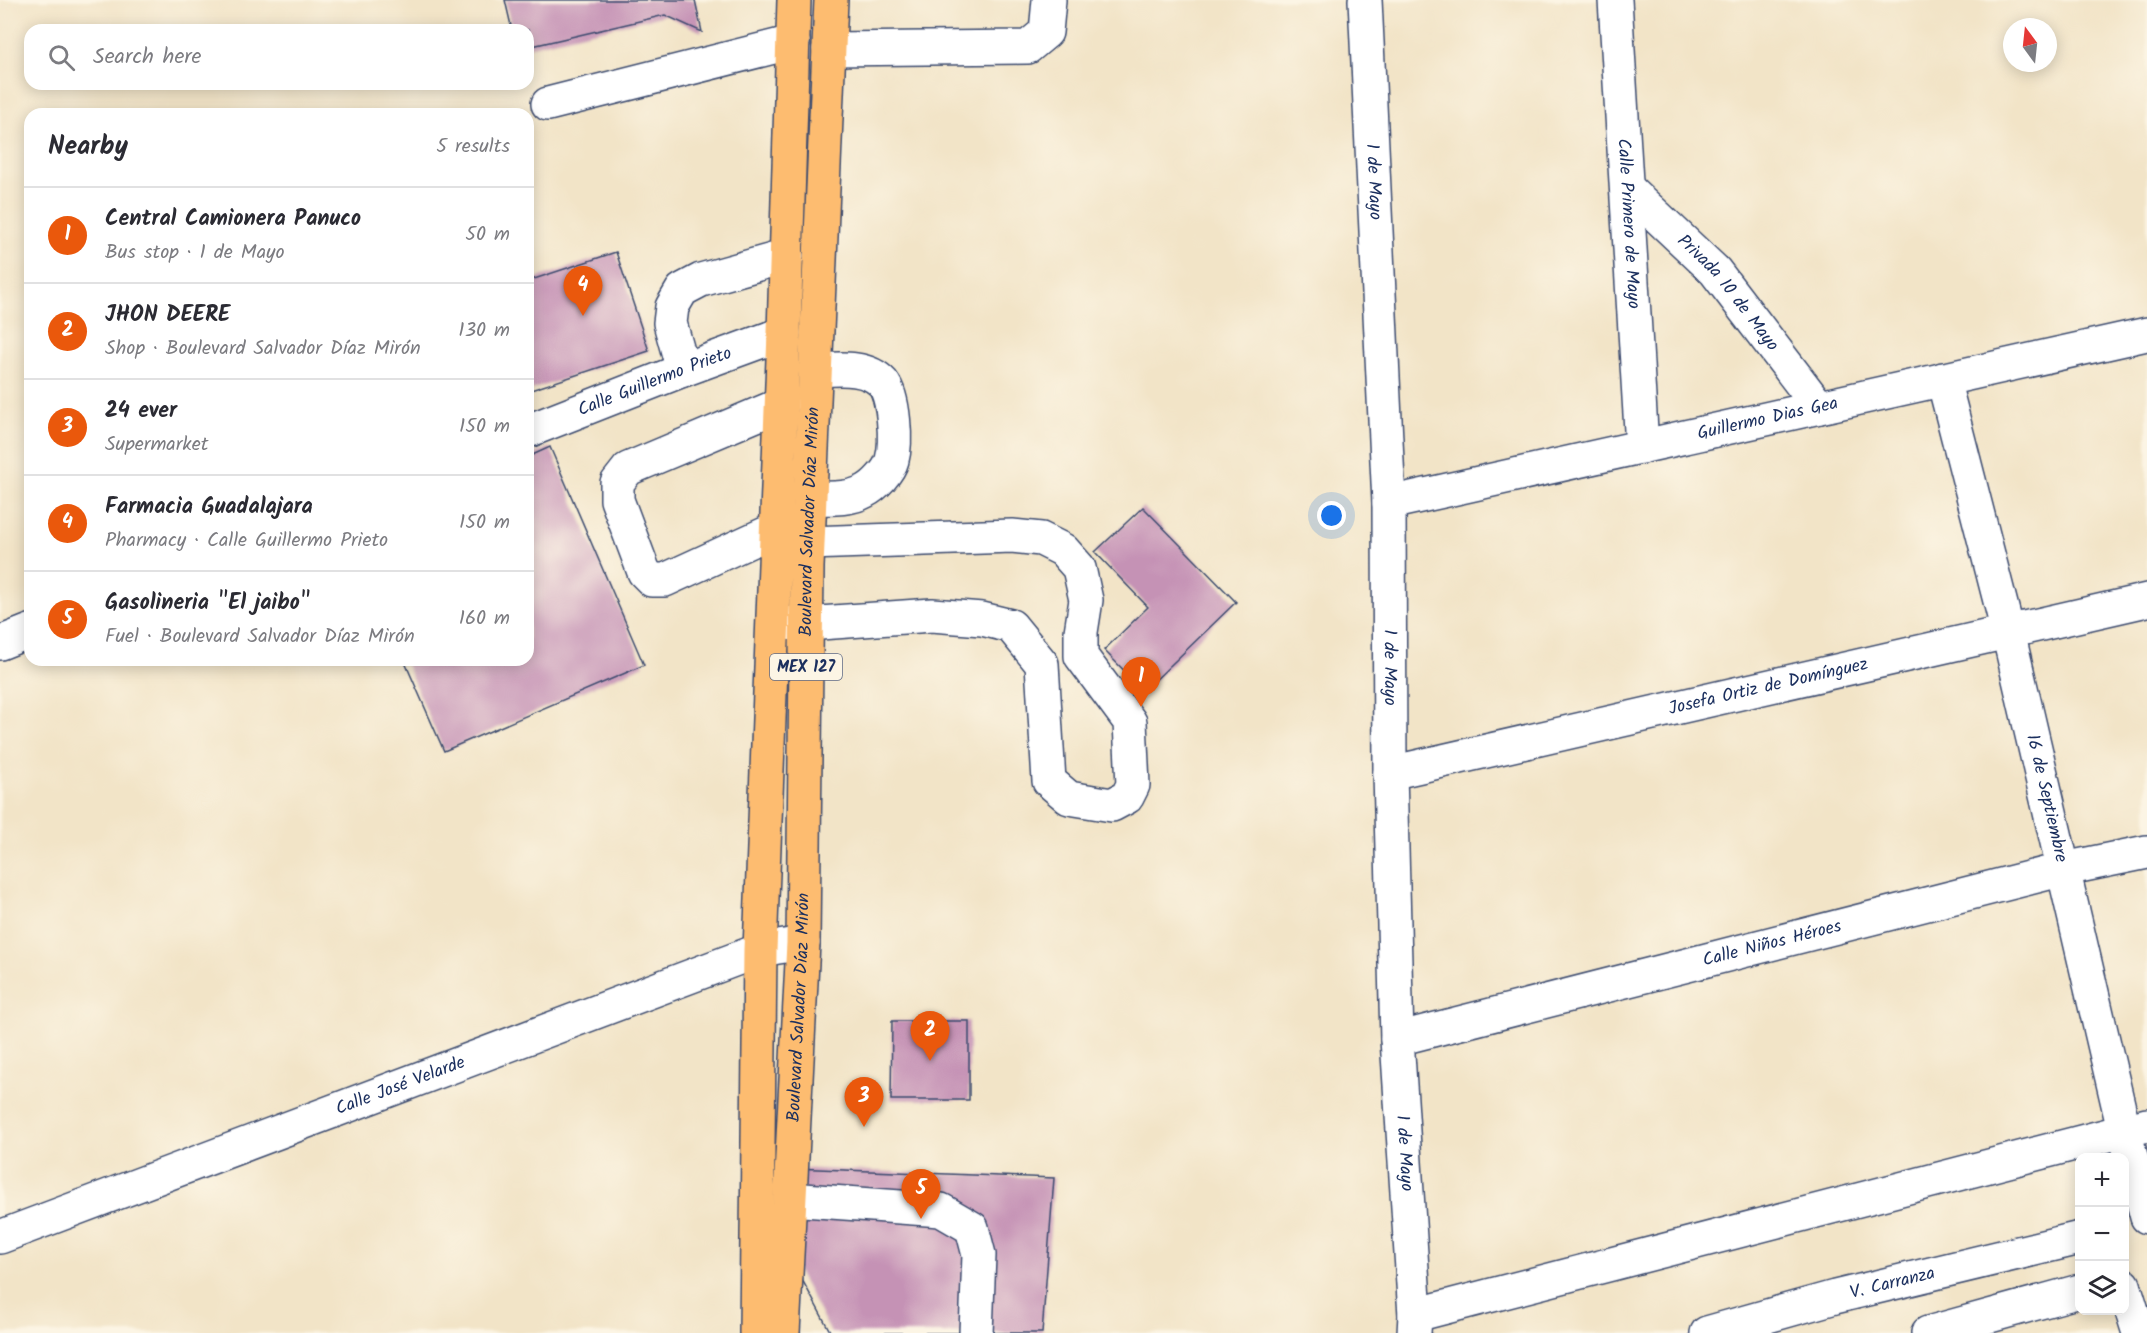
<!DOCTYPE html>
<html lang="en">
<head>
<meta charset="utf-8">
<style>
	body { margin:0; font-family:Kalam,sans-serif; background:#f2f2f3; color:#2b2b33 }
	.controls { position:absolute; right:18px; bottom:18px; display:grid; overflow:hidden; border-radius:12px; box-shadow:0 3px 15px #0003 }
	.controls button { width:54px; height:54px; display:grid; place-items:center; padding:0; border:0; border-bottom:2px solid #e1e1e2; background:#fff; color:#2b2b33; font:30px sans-serif }
	.compass { position:absolute; left:2003px; top:18px; width:54px; height:54px; border-radius:50%; background:#fff; box-shadow:0 3px 15px #0003; rotate:345deg }
	.you { position:absolute; left:1332px; top:516px; width:21px; height:21px; margin:-15px; border:4px solid #fff; border-radius:50%; background:#1a73e8; box-shadow:0 0 0 9px #1a73e833 }
	.badge { display:grid; place-items:center; width:39px; height:39px; border-radius:50%; background:#ea580c; color:#fff; font-size:20px; font-weight:700 }
	.pin { position:absolute; translate:-50% -50px; filter:drop-shadow(0 2px 3px #0008) }
	.pin::after { content:''; position:absolute; top:32px; width:21px; height:18px; background:inherit; clip-path:polygon(0 0,100% 0,50% 100%) }
	.list { margin:0; padding:0; list-style:none }
	h2 { display:flex; justify-content:space-between; align-items:center; height:78px; margin:0; padding:0 24px; font-size:26px }
	h2 small { font-size:20px; font-weight:400; color:#7c7c81 }
	.list li { display:grid; grid-template-columns:39px 1fr auto; gap:18px; align-items:center; box-sizing:border-box; height:96px; padding:0 24px; border-top:2px solid #e1e1e2 }
	.list b { display:block; font-size:22px; white-space:nowrap }
	.list p { margin:0; font-size:20px; white-space:nowrap; color:#7c7c81 }
	.list em { font-size:20px; font-style:normal; color:#7c7c81 }
	.icon { flex:none; width:33px; height:33px; fill:none; stroke:currentColor; stroke-width:2; stroke-linecap:round; stroke-linejoin:round }
	.map { position:relative; flex:none; width:2147px; height:1333px; overflow:hidden }
	.search { position:absolute; background:#fff; box-shadow:0 3px 15px #0003; left:24px; top:24px; width:510px; height:66px; display:flex; align-items:center; gap:15px; box-sizing:border-box; padding:0 21px; border-radius:18px; color:#7c7c81; font-size:22px }
	.panel { position:absolute; background:#fff; box-shadow:0 3px 15px #0003; left:24px; top:108px; width:510px; height:558px; border-radius:18px }
	.map>svg:first-child { display:block }
	.building { fill:#c592b5 }
	.lines { fill:none; stroke-linecap:round; stroke-linejoin:round }
	.minor-casing { stroke:#3b4a6e; stroke-width:36 }
	.major-casing { stroke:#3b4a6e; stroke-width:36 }
	.minor { stroke:#fff; stroke-width:33 }
	.major { stroke:#fdbc70; stroke-width:33 }
	.labels { text-anchor:middle; dominant-baseline:central; stroke-width:4.5; stroke-linejoin:round; paint-order:stroke }
	.shield { fill:#fcf5e5; stroke:#5e6a86; stroke-width:1.5 }
	.shield-label { font-size:16px; font-weight:bold; fill:#1b2f5e }
	.street-label { font-size:18px; fill:#1b2f5e; stroke:#fcf5e5 }
</style>
</head>
<body>
<div class="map">
<svg width="2147" height="1333" viewBox="0 0 2147 1333">
	<rect width="100%" height="100%" fill="#fcf5e5"/>
	<filter id="ink" filterUnits="userSpaceOnUse"><feTurbulence type="fractalNoise" baseFrequency=".0167" numOctaves="2"/><feDisplacementMap in="SourceGraphic" scale="12" xChannelSelector="R" yChannelSelector="G"/><feConvolveMatrix kernelMatrix="1 2 1 2 8 2 1 2 1" color-interpolation-filters="sRGB"/></filter>
	<filter id="wash" filterUnits="userSpaceOnUse"><feTurbulence type="fractalNoise" baseFrequency=".008" numOctaves="4" result="noise"/><feDisplacementMap in="SourceGraphic" scale="24" xChannelSelector="R" yChannelSelector="G"/><feGaussianBlur stdDeviation="1.35" result="paint"/><feColorMatrix in="noise" values="0 0 0 0 0 0 0 0 0 0 0 0 0 0 0 0 0 1.4 0 .05"/><feComposite in="paint" operator="in"/></filter>
	<g filter="url(#wash)">
		<rect width="100%" height="100%" fill="#f2e4c7"/>
		<g id="blocks">
			<g class="building">
				<polygon points="505,0 695,0 702,32 665,15 528,47 528,30 512,30"/>
				<polygon points="616,252 649,351 528,391 528,281"/>
				<polygon points="550,447 644,665 444,751 404,660 528,660 528,457"/>
				<polygon points="1143,507 1236,602 1144,691 1104,650 1148,607 1095,552"/>
				<polygon points="892,1021 969,1021 969,1100 891,1100"/>
				<polygon points="792,1168 1054,1178 1042,1333 831,1333 792,1261"/>
			</g>
		</g>
	</g>
	<g filter="url(#ink)">
		<use href="#blocks" fill-opacity="0" stroke="#3b4a6e" stroke-width="1.5"/>
		<g class="lines">
			<g class="minor-casing">
				<g id="minor">
					<path id="s1" d="M1365,0L1389,503L1390,773L1397,1039L1415,1315L1414,1333"/>
					<path id="s2" d="M1615,0L1642,447"/>
					<polyline points="829,49 1028,47 1046,32 1049,0"/>
					<polyline points="548,104 793,42"/>
					<path id="s3" d="M1627,188L1715,271L1819,407"/>
					<polyline points="683,370 670,323 672,307 682,290 701,280 787,256"/>
					<path id="s4" d="M1943,379L2008,632L2124,1130L2147,1217"/>
					<path id="s5" d="M528,431L683,370L784,333"/>
					<path d="M810,498C828,498 849,500 865,491C875,486 889,471 892,460C897,442 894,397 883,383C867,365 837,369 816,370"/>
					<path id="s6" d="M1389,503L2147,334"/>
					<polyline points="776,529 665,580 652,580 644,572 617,500 617,483 628,469 782,404"/>
					<polyline points="777,623 806,624 932,615 982,619 1011,626 1042,664 1049,781 1069,798 1112,805 1127,797 1133,785 1130,722 1081,656 1081,632 1086,600 1079,568 1063,550 1041,539 1012,536 780,544"/>
					<polyline points="0,643 30,631"/>
					<path id="s7" d="M1390,773L2147,600"/>
					<path id="s8" d="M1397,1039L2064,869L2147,852"/>
					<polyline points="790,1199 941,1210 972,1228 979,1255 976,1333"/>
					<path id="s9" d="M0,1237L760,950L803,943"/>
					<polyline points="2124,1285 2139,1333"/>
					<polyline points="1415,1315 2147,1125"/>
					<path id="s10" d="M1707,1333L1835,1297L2080,1238"/>
					<polyline points="1928,1333 2080,1291"/>
				</g>
			</g>
			<g class="major-casing">
				<g id="major">
					<polyline points="756,1333 760,950 784,333 794,0"/>
					<path id="s11" d="M783,1333L803,943L807,567L831,0"/>
				</g>
			</g>
			<use href="#minor" class="minor"/>
			<use href="#major" class="major"/>
		</g>
	</g>
	<g class="labels">
		<rect class="shield" x="770" y="654" width="72" height="26" rx="4.5"/>
		<g class="shield-label">
			<text x="806" y="667">MEX 127</text>
		</g>
		<g class="street-label">
			<text stroke="none"><textPath href="#s1" startOffset="182">1 de Mayo</textPath></text>
			<text stroke="none"><textPath href="#s2" startOffset="224">Calle Primero de Mayo</textPath></text>
			<text stroke="none"><textPath href="#s3" startOffset="146">Privada 10 de Mayo</textPath></text>
			<text stroke="none"><textPath href="#s5" startOffset="136">Calle Guillermo Prieto</textPath></text>
			<text stroke="none"><textPath href="#s6" startOffset="388">Guillermo Dias Gea</textPath></text>
			<text stroke="none"><textPath href="#s11" startOffset="812">Boulevard Salvador Díaz Mirón</textPath></text>
			<text stroke="none"><textPath href="#s1" startOffset="668">1 de Mayo</textPath></text>
			<text stroke="none"><textPath href="#s7" startOffset="388">Josefa Ortiz de Domínguez</textPath></text>
			<text stroke="none"><textPath href="#s4" startOffset="432">16 de Septiembre</textPath></text>
			<text stroke="none"><textPath href="#s8" startOffset="387">Calle Niños Héroes</textPath></text>
			<text stroke="none"><textPath href="#s11" startOffset="326">Boulevard Salvador Díaz Mirón</textPath></text>
			<text stroke="none"><textPath href="#s9" startOffset="428">Calle José Velarde</textPath></text>
			<text stroke="none"><textPath href="#s1" startOffset="1154">1 de Mayo</textPath></text>
			<text stroke="none"><textPath href="#s10" startOffset="192">V. Carranza</textPath></text>
		</g>
	</g>
</svg>
<div class="controls">
<button>+</button>
<button>−</button>
<button><svg class="icon" aria-label="layers" viewBox="0 0 24 24"><path d="M12 4l9 5-9 5-9-5zM3 14l9 5 9-5"/></svg></button>
</div>
<svg class="compass" viewBox="-18 -18 36 36"><path d="M0-13l5 13h-10z" fill="#e53935"/><path d="M0 13l5-13h-10z" fill="#7c7c81"/></svg>
<div class="you"></div>
<div class="pin badge" style="left:1141px;top:707px">1</div>
<div class="pin badge" style="left:930px;top:1061px">2</div>
<div class="pin badge" style="left:864px;top:1127px">3</div>
<div class="pin badge" style="left:583px;top:316px">4</div>
<div class="pin badge" style="left:921px;top:1219px">5</div>
<div class="search"><svg class="icon" aria-label="search" viewBox="0 0 24 24"><circle cx="10" cy="10" r="6"/><path d="M15 15l6 6"/></svg>Search here</div>
<section class="panel">
<h2>Nearby<small>5 results</small></h2>
<ul class="list">
<li><span class="badge">1</span><div><b>Central Camionera Panuco</b><p>Bus stop · 1 de Mayo</p></div><em>50 m</em></li>
<li><span class="badge">2</span><div><b>JHON DEERE</b><p>Shop · Boulevard Salvador Díaz Mirón</p></div><em>130 m</em></li>
<li><span class="badge">3</span><div><b>24 ever</b><p>Supermarket</p></div><em>150 m</em></li>
<li><span class="badge">4</span><div><b>Farmacia Guadalajara</b><p>Pharmacy · Calle Guillermo Prieto</p></div><em>150 m</em></li>
<li><span class="badge">5</span><div><b>Gasolineria &quot;El jaibo&quot;</b><p>Fuel · Boulevard Salvador Díaz Mirón</p></div><em>160 m</em></li>
</ul>
</section>
</div>
</body>
</html>
